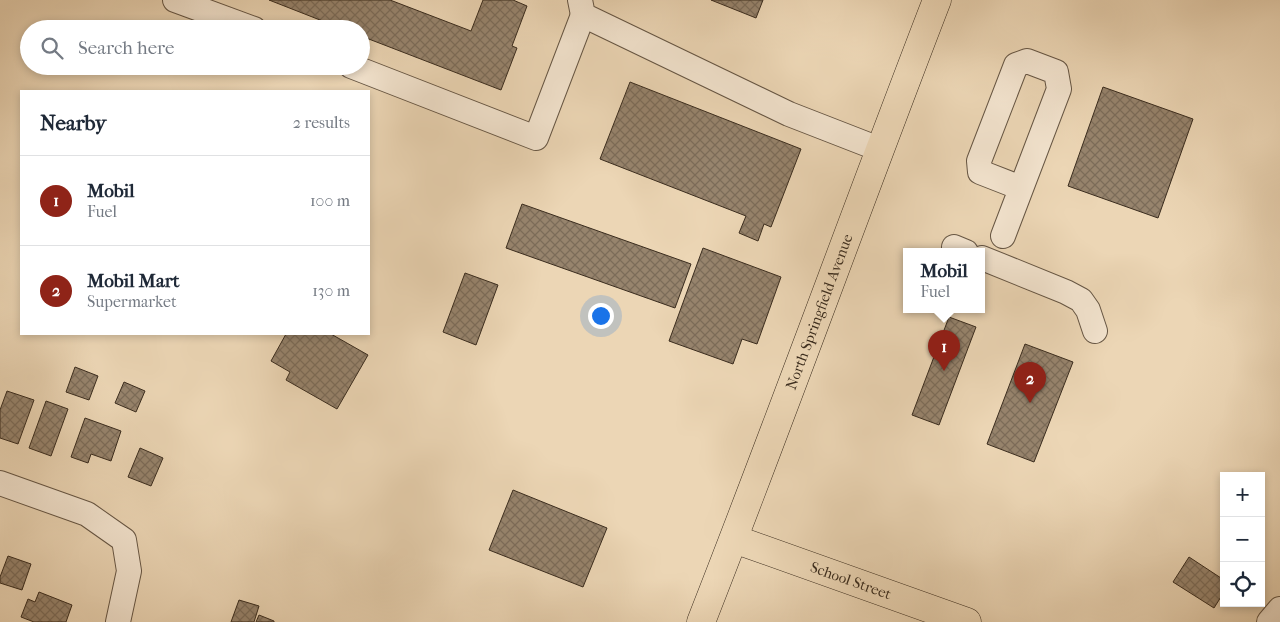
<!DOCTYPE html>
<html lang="en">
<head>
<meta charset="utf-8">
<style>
	body { margin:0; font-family:"IM FELL French Canon",serif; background:#f6f6f7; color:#1f2937 }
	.controls { position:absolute; right:15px; bottom:15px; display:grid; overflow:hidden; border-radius:0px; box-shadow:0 2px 8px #0003 }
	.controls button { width:45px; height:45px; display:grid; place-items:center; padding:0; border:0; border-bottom:1px solid #e0e1e3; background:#fff; color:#1f2937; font:25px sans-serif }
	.you { position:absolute; left:600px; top:315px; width:18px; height:18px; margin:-12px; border:4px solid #fff; border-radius:50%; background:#1a73e8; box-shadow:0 0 0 8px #1a73e833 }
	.badge { display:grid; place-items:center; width:32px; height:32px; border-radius:50%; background:#8f2418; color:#fff; font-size:16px; font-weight:700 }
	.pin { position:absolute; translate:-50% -41px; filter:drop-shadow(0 1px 2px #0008) }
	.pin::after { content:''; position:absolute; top:26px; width:18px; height:15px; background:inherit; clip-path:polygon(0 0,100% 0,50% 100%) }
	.popup { position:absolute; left:903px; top:248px; width:82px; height:65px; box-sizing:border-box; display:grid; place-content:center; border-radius:0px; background:#fff; filter:drop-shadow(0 1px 4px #0005); font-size:16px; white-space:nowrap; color:#747a83 }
	.popup b { font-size:19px; color:#1f2937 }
	.popup::after { content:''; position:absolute; left:50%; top:100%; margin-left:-10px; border:10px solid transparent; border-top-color:#fff }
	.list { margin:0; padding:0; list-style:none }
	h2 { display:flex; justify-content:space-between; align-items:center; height:65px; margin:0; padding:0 20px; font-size:21px }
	h2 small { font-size:16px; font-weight:400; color:#747a83 }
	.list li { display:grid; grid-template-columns:32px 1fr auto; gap:15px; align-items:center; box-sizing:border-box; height:90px; padding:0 20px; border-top:1px solid #e0e1e3 }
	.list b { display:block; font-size:19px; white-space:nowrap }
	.list p { margin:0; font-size:16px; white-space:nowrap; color:#747a83 }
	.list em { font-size:16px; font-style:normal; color:#747a83 }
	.icon { flex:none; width:28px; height:28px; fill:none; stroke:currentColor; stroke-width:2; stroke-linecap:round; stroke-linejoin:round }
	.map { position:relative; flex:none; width:1280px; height:622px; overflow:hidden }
	.search { position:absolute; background:#fff; box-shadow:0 2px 8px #0003; left:20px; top:20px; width:350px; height:55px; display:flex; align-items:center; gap:12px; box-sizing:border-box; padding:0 18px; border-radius:28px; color:#747a83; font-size:19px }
	.panel { position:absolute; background:#fff; box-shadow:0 2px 8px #0003; left:20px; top:90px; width:350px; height:245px; border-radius:0px }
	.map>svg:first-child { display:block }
	.building { fill:url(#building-cross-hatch); stroke:#3a2c1e }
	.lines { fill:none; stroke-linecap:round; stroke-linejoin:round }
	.minor-casing { stroke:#665644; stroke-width:26 }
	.major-casing { stroke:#3a2c1e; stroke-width:29 }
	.minor { stroke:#f3e4cf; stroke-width:24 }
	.major { stroke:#ecd6b5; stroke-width:28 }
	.labels { text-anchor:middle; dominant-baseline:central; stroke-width:4.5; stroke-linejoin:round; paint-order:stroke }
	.street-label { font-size:15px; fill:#3a2c1e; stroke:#f3e4cf }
</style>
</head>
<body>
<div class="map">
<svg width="1280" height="622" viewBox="0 0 1280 622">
	<defs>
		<pattern id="building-cross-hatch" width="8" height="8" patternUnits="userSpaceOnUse" patternTransform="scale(1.25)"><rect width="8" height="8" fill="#97846d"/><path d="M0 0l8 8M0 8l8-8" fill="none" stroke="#7c6c59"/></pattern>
	</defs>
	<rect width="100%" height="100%" fill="#ecd6b5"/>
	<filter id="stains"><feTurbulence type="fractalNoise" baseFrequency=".004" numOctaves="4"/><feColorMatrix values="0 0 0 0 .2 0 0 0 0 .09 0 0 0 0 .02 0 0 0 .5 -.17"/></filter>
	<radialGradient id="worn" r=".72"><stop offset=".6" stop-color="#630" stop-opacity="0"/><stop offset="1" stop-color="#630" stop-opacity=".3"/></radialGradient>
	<g class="building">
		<polygon points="269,0 390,0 471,31 483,0 513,0 527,6 512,46 517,48 501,90 361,36 361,29 343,29"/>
		<polygon points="711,0 763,0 756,18"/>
		<polygon points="630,82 801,149 771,227 764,224 758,241 739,233 746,216 600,159"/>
		<polygon points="1103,87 1193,119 1158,218 1068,186"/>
		<polygon points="522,204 691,264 675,308 506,248"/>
		<polygon points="703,248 781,277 757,344 742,339 733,364 669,341"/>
		<polygon points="465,273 498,285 476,345 443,332"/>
		<polygon points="949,317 976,327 939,425 912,415"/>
		<polygon points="286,334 331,334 368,355 337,409 286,380 290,372 271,361"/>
		<polygon points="1025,344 1073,362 1034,462 987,444"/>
		<polygon points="75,367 98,376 89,400 66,392"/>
		<polygon points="124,382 145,391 136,412 115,403"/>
		<polygon points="7,391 34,400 18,444 0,438 0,410"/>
		<polygon points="46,401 68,409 51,456 29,448"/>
		<polygon points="85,418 121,431 111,461 91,454 88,463 71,457"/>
		<polygon points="140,448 163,458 151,486 128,477"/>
		<polygon points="513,490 607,528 583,587 489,550"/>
		<polygon points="8,556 31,564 22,590 0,583 0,577"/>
		<polygon points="1189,557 1224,580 1224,592 1214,608 1173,582"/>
		<polygon points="39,592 72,605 66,622 34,622 21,617 28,599 35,602"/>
		<polygon points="239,600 259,606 254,622 231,622"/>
		<polygon points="259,615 274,621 274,622 256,622"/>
	</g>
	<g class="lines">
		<g class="minor-casing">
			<g id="minor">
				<polyline points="175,0 254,29"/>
				<polyline points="580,0 583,15 789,114 879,149"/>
				<polyline points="351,66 536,138 583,15"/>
				<polyline points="1003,236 1059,89 1056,72 1027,61 1016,65 979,161 980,172 1021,188"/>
				<polyline points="954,247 966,252"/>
				<polyline points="982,258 1066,292 1081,300 1088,310 1095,331"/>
				<polyline points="0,483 87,514 124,540 129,571 118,622"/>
				<polyline points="1269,622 1280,609"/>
			</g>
		</g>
		<g class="major-casing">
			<g id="major">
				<path id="s1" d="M734,539L967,622"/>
				<path id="s2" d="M701,622C782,416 857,207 937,0"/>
			</g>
		</g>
		<use href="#minor" class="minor"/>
		<use href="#major" class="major"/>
	</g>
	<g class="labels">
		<g class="street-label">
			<text stroke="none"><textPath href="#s2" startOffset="332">North Springfield Avenue</textPath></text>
			<text stroke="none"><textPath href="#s1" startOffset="124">School Street</textPath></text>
		</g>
	</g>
	<rect width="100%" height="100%" filter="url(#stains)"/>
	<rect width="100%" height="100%" fill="url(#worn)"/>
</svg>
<div class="controls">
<button>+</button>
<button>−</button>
<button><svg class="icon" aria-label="locate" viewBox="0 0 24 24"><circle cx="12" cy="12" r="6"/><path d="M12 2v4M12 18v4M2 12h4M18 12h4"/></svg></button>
</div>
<div class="you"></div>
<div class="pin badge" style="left:944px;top:371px">1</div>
<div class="popup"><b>Mobil</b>Fuel</div>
<div class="pin badge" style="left:1030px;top:403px">2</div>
<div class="search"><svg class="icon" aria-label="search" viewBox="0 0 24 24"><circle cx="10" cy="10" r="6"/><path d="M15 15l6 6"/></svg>Search here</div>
<section class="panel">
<h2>Nearby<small>2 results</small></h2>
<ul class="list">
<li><span class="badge">1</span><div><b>Mobil</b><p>Fuel</p></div><em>100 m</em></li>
<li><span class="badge">2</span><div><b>Mobil Mart</b><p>Supermarket</p></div><em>130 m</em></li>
</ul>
</section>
</div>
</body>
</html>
